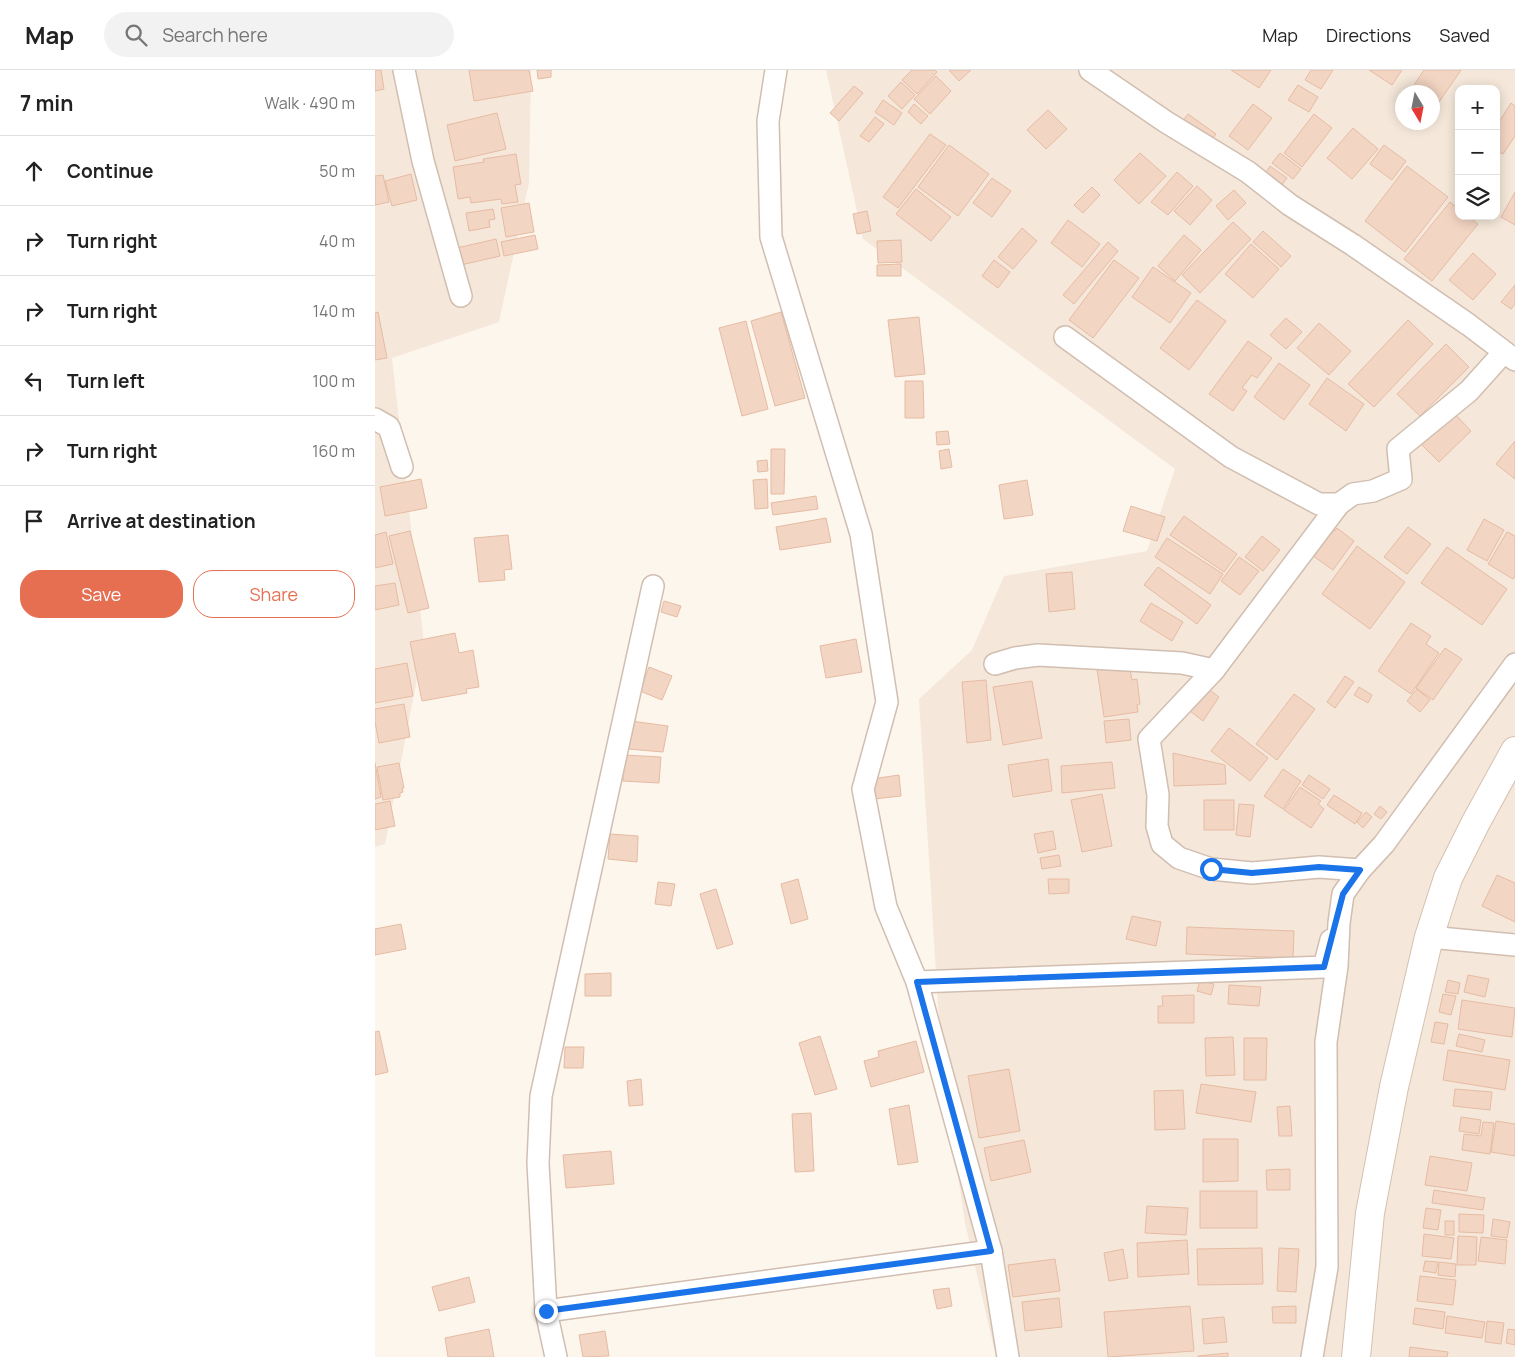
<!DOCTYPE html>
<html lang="en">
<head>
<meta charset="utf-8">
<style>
	body { margin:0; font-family:Manrope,sans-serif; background:#f2f2f2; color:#222 }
	.controls { position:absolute; right:15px; top:15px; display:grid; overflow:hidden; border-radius:10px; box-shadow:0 2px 12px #0003 }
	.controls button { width:45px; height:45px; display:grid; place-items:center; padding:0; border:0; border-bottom:1px solid #e0e0e0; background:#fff; color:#222; font:25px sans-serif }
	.compass { position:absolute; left:1020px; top:15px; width:45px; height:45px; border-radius:50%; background:#fff; box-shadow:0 2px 12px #0003; rotate:170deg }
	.stop { position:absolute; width:15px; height:15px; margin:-11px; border:4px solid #1a73e8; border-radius:50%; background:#fff }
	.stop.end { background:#1a73e8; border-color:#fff; box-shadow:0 1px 5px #0008 }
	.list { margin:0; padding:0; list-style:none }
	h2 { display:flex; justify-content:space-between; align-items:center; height:65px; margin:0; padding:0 20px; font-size:21px }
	h2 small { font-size:16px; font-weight:400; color:#767676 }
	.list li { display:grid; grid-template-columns:32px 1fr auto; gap:15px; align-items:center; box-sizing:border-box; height:70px; padding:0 20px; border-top:1px solid #e0e0e0 }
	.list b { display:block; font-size:19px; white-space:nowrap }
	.list em { font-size:16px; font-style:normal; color:#767676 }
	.actions { display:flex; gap:10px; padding:15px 20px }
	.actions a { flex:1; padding:11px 0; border:1px solid #e76f51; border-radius:20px; text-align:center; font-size:18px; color:#e76f51 }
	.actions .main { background:#e76f51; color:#fff }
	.icon { flex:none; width:28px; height:28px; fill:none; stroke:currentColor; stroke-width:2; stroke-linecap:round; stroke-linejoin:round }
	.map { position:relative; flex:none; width:1140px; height:1287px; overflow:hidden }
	header { display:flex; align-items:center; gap:30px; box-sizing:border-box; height:70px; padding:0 25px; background:#fff; border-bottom:1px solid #e0e0e0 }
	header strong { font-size:24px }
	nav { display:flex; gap:28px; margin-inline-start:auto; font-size:18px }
	.search { width:350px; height:45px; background:#f2f2f2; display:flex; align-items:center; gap:12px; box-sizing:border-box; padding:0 18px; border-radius:28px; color:#767676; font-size:19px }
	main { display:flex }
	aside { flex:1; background:#fff }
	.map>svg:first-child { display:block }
	.residential { fill:#f5e8da; fill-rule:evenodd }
	.building { fill:#f3d5c3; stroke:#e6bba3 }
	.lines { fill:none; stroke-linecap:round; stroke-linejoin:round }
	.minor-casing { stroke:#d1beb0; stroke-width:24 }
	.secondary-casing { stroke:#d6c0b0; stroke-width:30 }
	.minor { stroke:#fff; stroke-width:21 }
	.secondary { stroke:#fff; stroke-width:28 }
	.route { stroke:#1a73e8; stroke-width:6 }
</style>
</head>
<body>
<header>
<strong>Map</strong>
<div class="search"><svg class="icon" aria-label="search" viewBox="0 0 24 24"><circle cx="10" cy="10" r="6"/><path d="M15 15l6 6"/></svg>Search here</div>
<nav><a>Map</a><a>Directions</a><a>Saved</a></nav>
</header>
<main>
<aside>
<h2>7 min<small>Walk · 490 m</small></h2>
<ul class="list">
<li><svg class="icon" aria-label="ahead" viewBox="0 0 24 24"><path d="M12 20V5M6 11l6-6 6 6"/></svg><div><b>Continue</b></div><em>50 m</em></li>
<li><svg class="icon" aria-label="right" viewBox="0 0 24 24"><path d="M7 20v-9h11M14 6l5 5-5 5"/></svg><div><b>Turn right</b></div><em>40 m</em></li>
<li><svg class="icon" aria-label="right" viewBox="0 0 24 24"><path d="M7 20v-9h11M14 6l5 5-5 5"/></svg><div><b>Turn right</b></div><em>140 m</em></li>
<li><svg class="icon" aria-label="left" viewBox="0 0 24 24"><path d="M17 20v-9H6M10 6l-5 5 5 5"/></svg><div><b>Turn left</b></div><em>100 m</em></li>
<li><svg class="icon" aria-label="right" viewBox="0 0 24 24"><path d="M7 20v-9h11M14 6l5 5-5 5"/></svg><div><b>Turn right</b></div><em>160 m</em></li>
<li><svg class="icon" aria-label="arrive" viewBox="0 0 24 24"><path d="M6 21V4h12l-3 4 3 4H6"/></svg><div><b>Arrive at destination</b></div></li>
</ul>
<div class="actions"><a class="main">Save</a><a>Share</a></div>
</aside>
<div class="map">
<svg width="1140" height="1287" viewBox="0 0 1140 1287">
	<rect width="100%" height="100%" fill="#fdf6ec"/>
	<g class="residential">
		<polygon points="0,0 156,0 154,113 124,252 17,288 49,573 10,774 0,777"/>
		<path d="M451,0H1140V1287H621L590,1153L567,1000L544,629L597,580L629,506L772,481L800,399L488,169ZM1084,19H1121V146H1084ZM1028,22H1058V52H1028Z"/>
	</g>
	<g class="building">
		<polygon points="0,0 6,0 9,19 0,21"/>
		<polygon points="94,0 154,0 158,21 99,31"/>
		<polygon points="162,0 176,0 176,7 163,9"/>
		<polygon points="537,0 560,0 562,2 542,24 527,10"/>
		<polygon points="574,0 596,0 584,11"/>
		<polygon points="856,0 896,0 884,18"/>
		<polygon points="936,0 958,0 946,19 930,10"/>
		<polygon points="994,0 1027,0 1017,15"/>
		<polygon points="1049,0 1086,0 1062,35 1058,32 1058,22 1043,22 1037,18"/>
		<polygon points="561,6 576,21 555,44 539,29"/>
		<polygon points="526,12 540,25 527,39 513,26"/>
		<polygon points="923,15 943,27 934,42 913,30"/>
		<polygon points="479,16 488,23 464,51 455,43"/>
		<polygon points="508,30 527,43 519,55 500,42"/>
		<polygon points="1136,33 1140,36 1140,66 1128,84 1121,80 1121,57"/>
		<polygon points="539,34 553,46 546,54 533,42"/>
		<polygon points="878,34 897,48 873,80 854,66"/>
		<polygon points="673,40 692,59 671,79 652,60"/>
		<polygon points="122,43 131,79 80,91 72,55"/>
		<polygon points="813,44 841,64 833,75 805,55"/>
		<polygon points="939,44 957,58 927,97 909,83"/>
		<polygon points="500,47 509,54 494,72 485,66"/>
		<polygon points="978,58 1003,79 977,109 952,88"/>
		<polygon points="555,64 571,75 523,138 508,127"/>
		<polygon points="574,75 614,104 583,146 543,117"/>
		<polygon points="1009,75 1031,91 1017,110 995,94"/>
		<polygon points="765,83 791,106 764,134 739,110"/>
		<polygon points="905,83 926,99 918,109 897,93"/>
		<polygon points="141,84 146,114 140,115 143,132 127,134 126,129 96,133 95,127 83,129 78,97 109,92 108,89"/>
		<polygon points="895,96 912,108 903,120 887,109"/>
		<polygon points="1032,96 1073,127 1030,182 990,151"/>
		<polygon points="802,102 818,116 793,145 776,132"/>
		<polygon points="36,104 42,130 17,136 10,111"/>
		<polygon points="8,105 14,132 0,135 0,106"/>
		<polygon points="617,108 636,121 617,147 598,133"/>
		<polygon points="822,116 837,130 815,155 799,141"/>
		<polygon points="717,117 725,125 708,143 699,135"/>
		<polygon points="541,119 576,147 556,171 521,144"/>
		<polygon points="859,120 871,133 853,150 841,136"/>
		<polygon points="1140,122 1140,155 1126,147"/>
		<polygon points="1075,132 1084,139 1084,146 1093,146 1103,154 1057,211 1029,189"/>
		<polygon points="154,133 159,162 131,167 126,138"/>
		<polygon points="118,139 120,149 114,150 115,157 94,161 91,143"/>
		<polygon points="492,141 496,161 482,164 478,144"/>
		<polygon points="693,150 725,174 707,197 676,173"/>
		<polygon points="858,152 876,169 825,223 807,205"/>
		<polygon points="647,158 662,171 638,199 623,187"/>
		<polygon points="888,161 916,186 906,197 878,172"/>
		<polygon points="160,165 163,179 129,186 126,172"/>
		<polygon points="809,165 826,180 800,211 783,196"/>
		<polygon points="121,169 125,186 86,195 82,178"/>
		<polygon points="526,170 527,192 503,193 502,171"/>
		<polygon points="733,172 743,181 699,234 688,225"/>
		<polygon points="876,174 904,199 878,228 850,204"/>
		<polygon points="1098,183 1121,204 1098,230 1074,210"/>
		<polygon points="619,190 635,202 623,218 607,206"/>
		<polygon points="739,190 764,208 718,268 694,250"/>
		<polygon points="526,194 526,206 502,206 502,195"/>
		<polygon points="778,197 816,223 795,253 757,227"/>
		<polygon points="1140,215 1140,234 1136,239 1126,232"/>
		<polygon points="822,230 851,251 814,300 785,278"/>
		<polygon points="3,242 12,288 0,290 0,243"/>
		<polygon points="406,242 430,328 400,336 376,251"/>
		<polygon points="544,247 550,304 520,307 513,250"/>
		<polygon points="911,248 927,262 911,279 895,265"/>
		<polygon points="1033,250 1058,274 999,337 973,314"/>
		<polygon points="371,251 393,339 367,346 344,258"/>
		<polygon points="944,253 976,281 954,305 922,278"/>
		<polygon points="873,271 897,288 882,308 877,305 867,318 872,321 858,341 834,324"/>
		<polygon points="1071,274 1094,297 1045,346 1022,324"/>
		<polygon points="904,293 935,315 909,350 879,327"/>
		<polygon points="952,308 989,334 971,361 934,334"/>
		<polygon points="530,311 548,311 549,348 530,348"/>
		<polygon points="1078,342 1096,361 1064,392 1046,374"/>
		<polygon points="573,361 575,374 562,375 561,362"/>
		<polygon points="1140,371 1140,409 1121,394"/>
		<polygon points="396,379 410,379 409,424 396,424"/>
		<polygon points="574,379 577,397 566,399 564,381"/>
		<polygon points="392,390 393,401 383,402 382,391"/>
		<polygon points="46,409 52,438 10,446 5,417"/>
		<polygon points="392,409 393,438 380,439 378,410"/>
		<polygon points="652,410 658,445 629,449 624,415"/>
		<polygon points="441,426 443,439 398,445 396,433"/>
		<polygon points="756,436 790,447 782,471 748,461"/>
		<polygon points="809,446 862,484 849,502 795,465"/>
		<polygon points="451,448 456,472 405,480 401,457"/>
		<polygon points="1109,449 1129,460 1112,491 1092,480"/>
		<polygon points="953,456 960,461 962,458 979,471 958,500 934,483"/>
		<polygon points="1033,457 1056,474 1032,504 1009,487"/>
		<polygon points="35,461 54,538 33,543 14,466"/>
		<polygon points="11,462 18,494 0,498 0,465"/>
		<polygon points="1132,462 1140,466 1140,506 1138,509 1113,494"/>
		<polygon points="133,465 137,499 129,500 130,510 104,512 99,468"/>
		<polygon points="887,466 905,480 888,501 870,487"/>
		<polygon points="792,468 848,504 835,524 780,487"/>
		<polygon points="982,476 1030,512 995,559 947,524"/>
		<polygon points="1072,477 1132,519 1107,555 1046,513"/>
		<polygon points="864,487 884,501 865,525 846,511"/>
		<polygon points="783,497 836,535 822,554 769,515"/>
		<polygon points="697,502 700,539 674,542 671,504"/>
		<polygon points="20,513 24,535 0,540 0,516"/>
		<polygon points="289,531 306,536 302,547 286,542"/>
		<polygon points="776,533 808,552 797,571 765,551"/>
		<polygon points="1036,553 1056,566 1051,574 1064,583 1036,624 1003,601"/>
		<polygon points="80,563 84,583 98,580 104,617 91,619 92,623 47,631 35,572"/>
		<polygon points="481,569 487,602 451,608 445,576"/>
		<polygon points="1070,578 1087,589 1058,630 1041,618"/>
		<polygon points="32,593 38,626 0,633 0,599"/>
		<polygon points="754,594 757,610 762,609 765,634 762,635 763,642 729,647 722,599"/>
		<polygon points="274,597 297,606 287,630 265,621"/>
		<polygon points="970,606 979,612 960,638 952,632"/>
		<polygon points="611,610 616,670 592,673 587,612"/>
		<polygon points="657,611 667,668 628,675 618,617"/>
		<polygon points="984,617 997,625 993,633 979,625"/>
		<polygon points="832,618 844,627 828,651 815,641"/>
		<polygon points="1042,619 1055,630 1045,642 1032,631"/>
		<polygon points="919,624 940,639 902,690 881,674"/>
		<polygon points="29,634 35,667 4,673 0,652 0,639"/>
		<polygon points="754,649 756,670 731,673 729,651"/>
		<polygon points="256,651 293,656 288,682 253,679"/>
		<polygon points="854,658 893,688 875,711 836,681"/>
		<polygon points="798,683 850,695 851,714 799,716"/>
		<polygon points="249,685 286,687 284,713 248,711"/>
		<polygon points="673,689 677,721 638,727 633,695"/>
		<polygon points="737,692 740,718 687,723 686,696"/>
		<polygon points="0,693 6,727 0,729"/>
		<polygon points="24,693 29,718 27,718 28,722 25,723 25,727 8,730 2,697"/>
		<polygon points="908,699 926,711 908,739 889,726"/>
		<polygon points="524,705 526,726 499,729 497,709"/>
		<polygon points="934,705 955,719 948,729 927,715"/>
		<polygon points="925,717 946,731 943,734 949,739 936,758 909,740"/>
		<polygon points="727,724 737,776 707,782 696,730"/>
		<polygon points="959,725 987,743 980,754 952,735"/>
		<rect x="829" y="730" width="30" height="30"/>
		<polygon points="15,731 20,756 0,760 0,734"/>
		<polygon points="864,734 879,735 875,767 861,765"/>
		<polygon points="1005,736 1012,742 1006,749 999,744"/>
		<polygon points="991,742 997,747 988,758 982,752"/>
		<polygon points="678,761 681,779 663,783 659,764"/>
		<polygon points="235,764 263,766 262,792 233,789"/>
		<polygon points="684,785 686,796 667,799 665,788"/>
		<polygon points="1122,805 1140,813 1140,852 1107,836"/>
		<polygon points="423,809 433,849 416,854 406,814"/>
		<polygon points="673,809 694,809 694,823 674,824"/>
		<polygon points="283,812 300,814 296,836 280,834"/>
		<polygon points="341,819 358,874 342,879 325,824"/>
		<polygon points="757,846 786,852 781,876 751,869"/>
		<polygon points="26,854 31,879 0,885 0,859"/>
		<polygon points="812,857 919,861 918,888 811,884"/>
		<polygon points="236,903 236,926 210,926 210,904"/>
		<polygon points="1093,905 1114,909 1110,927 1089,922"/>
		<polygon points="1073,910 1085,913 1083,924 1070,922"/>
		<polygon points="825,911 839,914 836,925 822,921"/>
		<polygon points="854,915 886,917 884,936 853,934"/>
		<polygon points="1068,924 1081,926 1076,945 1064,942"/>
		<polygon points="819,925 819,953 783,953 783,936 788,936 787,926"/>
		<polygon points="1087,930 1140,938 1137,967 1083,959"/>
		<polygon points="1060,952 1073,954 1069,974 1056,972"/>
		<polygon points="4,961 13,1002 0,1005 0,962"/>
		<polygon points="1084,964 1110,970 1107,982 1081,976"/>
		<polygon points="445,966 462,1019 440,1025 424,973"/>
		<polygon points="858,967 860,1005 831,1006 830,968"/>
		<polygon points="869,968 892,968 891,1010 869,1010"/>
		<polygon points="541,971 549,1002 496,1017 489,991 504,987 503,981"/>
		<polygon points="190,977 209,977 208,998 189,998"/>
		<polygon points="1073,980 1135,990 1130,1020 1068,1010"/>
		<polygon points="634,999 645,1061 604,1068 593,1006"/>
		<polygon points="266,1009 268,1035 254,1036 252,1011"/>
		<polygon points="826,1014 881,1022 876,1052 821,1043"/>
		<polygon points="1080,1019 1117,1022 1115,1040 1078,1036"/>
		<polygon points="808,1020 810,1059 780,1060 779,1021"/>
		<polygon points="534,1035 543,1092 523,1095 514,1039"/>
		<polygon points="915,1036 917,1066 904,1066 902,1037"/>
		<polygon points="436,1043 439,1101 420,1102 417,1044"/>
		<polygon points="1086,1047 1106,1050 1104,1064 1084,1061"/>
		<polygon points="1121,1051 1140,1054 1140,1086 1116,1082"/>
		<polygon points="1108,1052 1119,1053 1115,1084 1087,1080 1089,1064 1106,1066"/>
		<polygon points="828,1069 863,1069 863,1111 828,1112"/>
		<polygon points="649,1070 656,1102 616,1111 609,1078"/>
		<polygon points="236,1081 239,1114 191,1118 188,1085"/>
		<polygon points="1055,1086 1097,1093 1092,1121 1050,1115"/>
		<polygon points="915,1099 915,1120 892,1120 891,1100"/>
		<polygon points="1059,1120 1110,1128 1108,1140 1057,1133"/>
		<rect x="825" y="1121" width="57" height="37"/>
		<polygon points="772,1136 813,1138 811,1165 770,1163"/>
		<polygon points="1051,1138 1066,1140 1063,1160 1048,1158"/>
		<polygon points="1084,1144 1109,1145 1108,1163 1084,1162"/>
		<polygon points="1118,1149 1135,1152 1132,1168 1116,1166"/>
		<rect x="1070" y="1151" width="9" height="14"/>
		<polygon points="1049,1164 1079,1168 1076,1189 1047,1186"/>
		<polygon points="1083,1166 1102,1167 1101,1195 1082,1195"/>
		<polygon points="1106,1167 1132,1170 1130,1194 1103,1191"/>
		<polygon points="812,1170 814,1204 763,1207 762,1173"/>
		<polygon points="887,1178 888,1214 823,1215 822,1179"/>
		<polygon points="904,1178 924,1179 921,1222 902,1221"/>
		<polygon points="748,1179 753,1208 734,1211 729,1183"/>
		<polygon points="680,1189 685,1221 638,1227 633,1195"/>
		<polygon points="1050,1191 1063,1192 1061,1203 1048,1201"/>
		<polygon points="1064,1192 1081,1194 1080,1207 1063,1205"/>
		<polygon points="1045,1206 1081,1210 1078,1235 1042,1231"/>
		<polygon points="94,1207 100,1232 64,1241 57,1217"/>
		<polygon points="574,1218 577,1236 562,1239 558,1220"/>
		<polygon points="684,1228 687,1257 650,1261 647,1232"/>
		<polygon points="815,1236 819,1281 733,1287 729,1242"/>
		<polygon points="921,1236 921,1253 898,1253 897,1237"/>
		<polygon points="1040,1238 1070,1242 1068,1259 1038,1254"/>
		<polygon points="1072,1246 1110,1252 1107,1268 1070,1263"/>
		<polygon points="849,1247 852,1272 829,1274 827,1249"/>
		<polygon points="1112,1251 1129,1253 1126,1274 1110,1272"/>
		<polygon points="114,1259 119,1287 73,1287 70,1268"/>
		<polygon points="1133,1259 1140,1260 1140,1275 1131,1273"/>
		<polygon points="230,1261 234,1286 208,1287 204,1265"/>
		<polygon points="1035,1277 1073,1282 1072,1287 1034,1287"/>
		<polygon points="853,1283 853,1287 823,1287 823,1286"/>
	</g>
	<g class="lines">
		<g class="minor-casing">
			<g id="minor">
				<polyline points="29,0 48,91 86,226"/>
				<polyline points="401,0 393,51 396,167 486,464 512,632 488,719 511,837 542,912 616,1181 633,1287"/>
				<polyline points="715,0 791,52 873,102 915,135 978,175 1094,255 1140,290"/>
				<polyline points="690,267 856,387 944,434 964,434"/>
				<polyline points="0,349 14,357 27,397"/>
				<polyline points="620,594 640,588 663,585 807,593 839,600"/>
				<polyline points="985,800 944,797 877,803 836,799 804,788 787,774 782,756 783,725 774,669 839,600 964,434 978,424 998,421 1026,409 1023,379 1094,321 1129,282"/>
				<polyline points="1054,867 1140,875"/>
				<polyline points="542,912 949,897 956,870"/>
				<polyline points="171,1241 616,1181"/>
				<polyline points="181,1287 171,1241 163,1093 166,1026 278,516"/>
				<polyline points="937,1287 952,1197 951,972 962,896 964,853 968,824 985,800 1009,774 1140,594"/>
			</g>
		</g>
		<g class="secondary-casing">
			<polyline id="secondary" points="981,1287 995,1143 1019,1017 1054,867 1073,808 1101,752 1140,681"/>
		</g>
		<use href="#minor" class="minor"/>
		<use href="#secondary" class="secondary"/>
	</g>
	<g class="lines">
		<polyline class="route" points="171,1241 616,1181 542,912 949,897 968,824 985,800 944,797 877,803 836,799"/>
	</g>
</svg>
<div class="controls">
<button>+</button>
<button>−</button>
<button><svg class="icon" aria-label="layers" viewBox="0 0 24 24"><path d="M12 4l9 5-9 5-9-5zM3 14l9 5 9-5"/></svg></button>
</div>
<svg class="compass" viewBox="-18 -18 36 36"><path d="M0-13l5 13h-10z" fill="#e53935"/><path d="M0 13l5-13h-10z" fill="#767676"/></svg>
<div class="stop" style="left:836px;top:799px"></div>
<div class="stop end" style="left:171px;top:1241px"></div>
</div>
</main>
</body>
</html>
